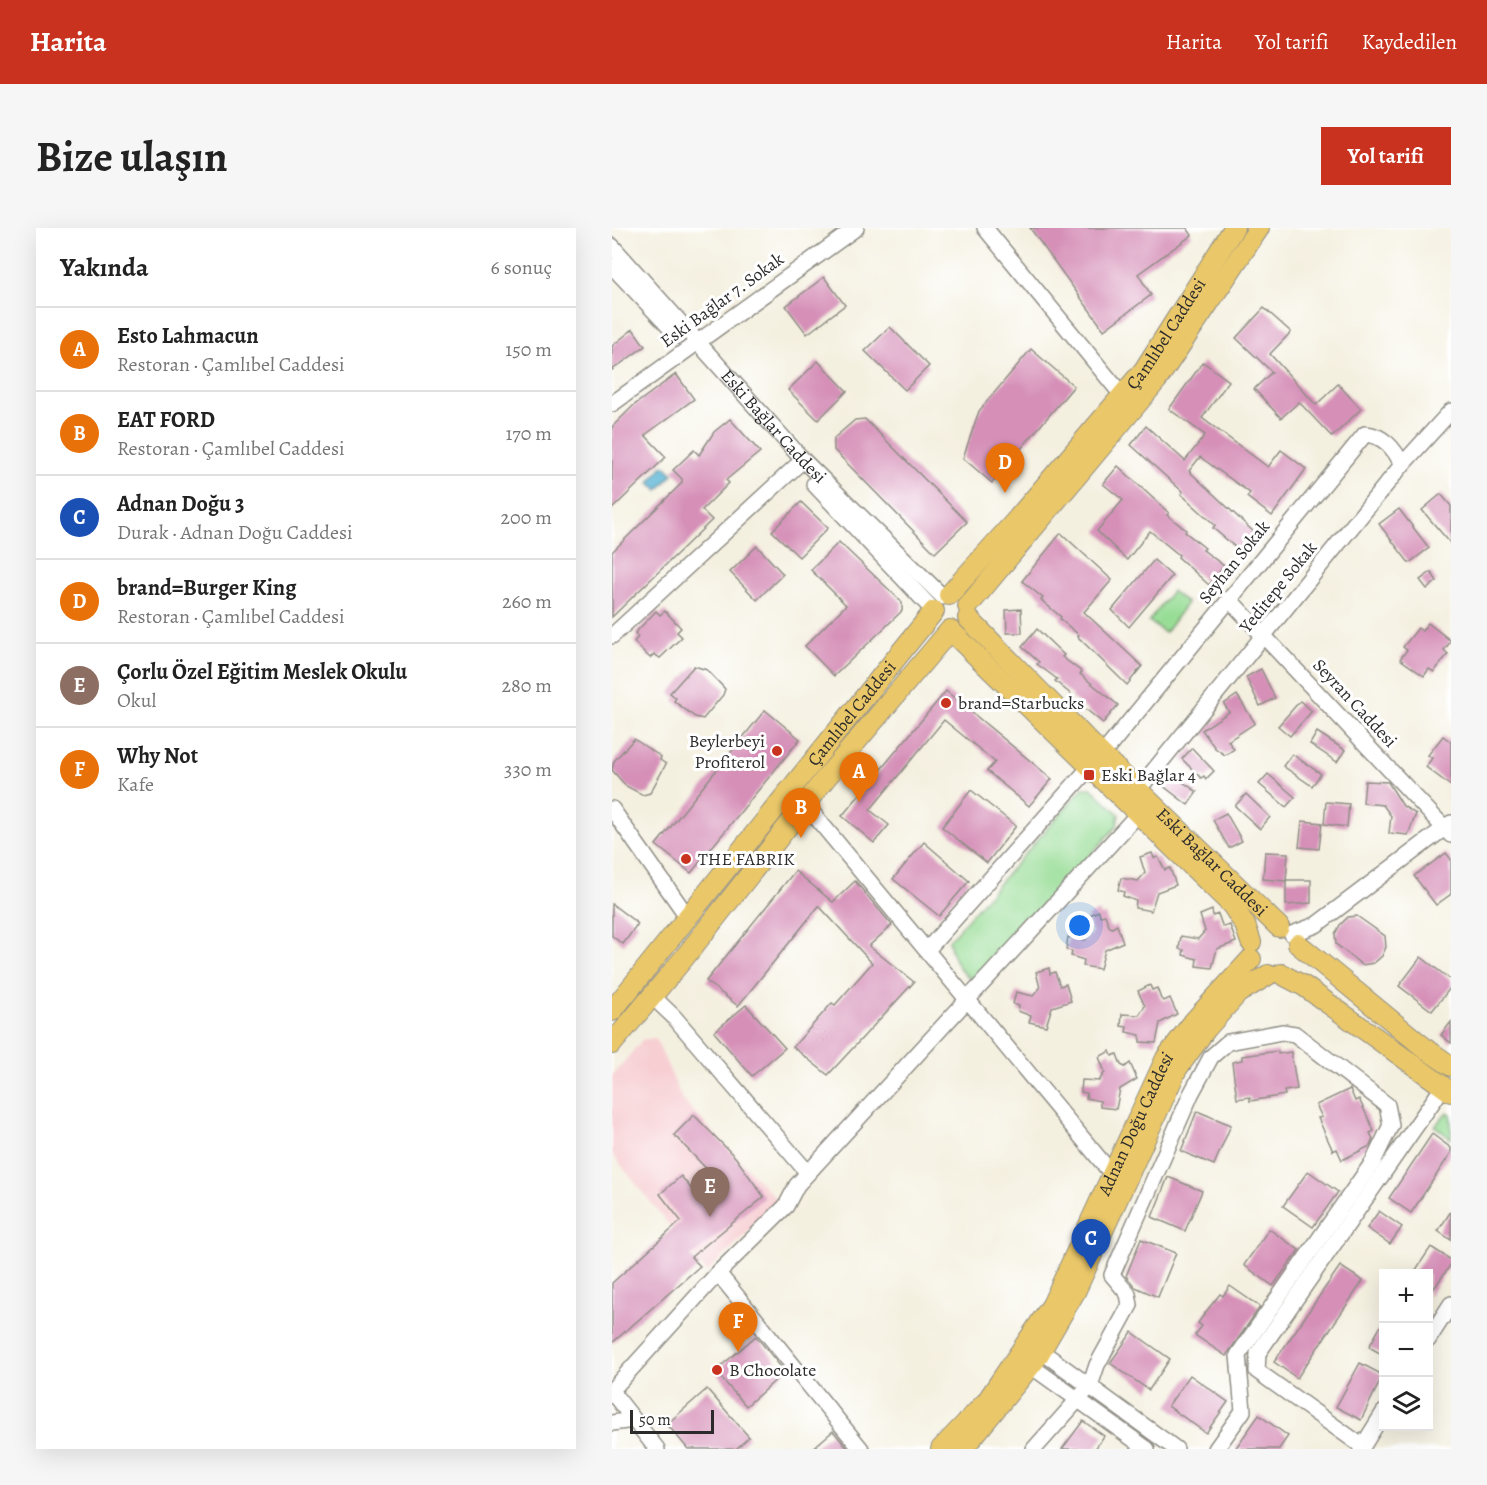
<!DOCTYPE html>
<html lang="tr">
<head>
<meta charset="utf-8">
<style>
	body { margin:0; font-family:Alegreya,serif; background:#f6f6f6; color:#222 }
	.controls { position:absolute; right:18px; bottom:18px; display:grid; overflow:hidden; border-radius:0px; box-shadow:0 6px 24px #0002 }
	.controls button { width:54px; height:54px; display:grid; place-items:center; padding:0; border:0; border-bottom:2px solid #e0e0e0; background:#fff; color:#222; font:30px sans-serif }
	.scale { position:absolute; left:18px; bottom:15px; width:84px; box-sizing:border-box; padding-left:6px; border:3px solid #2b2b2b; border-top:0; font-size:16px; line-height:21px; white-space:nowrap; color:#2b2b2b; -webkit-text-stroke:4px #fff; paint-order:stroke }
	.you { position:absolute; left:468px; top:698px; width:21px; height:21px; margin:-15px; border:4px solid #fff; border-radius:50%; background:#1a73e8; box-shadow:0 0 0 9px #1a73e833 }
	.badge { display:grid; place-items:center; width:39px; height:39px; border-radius:50%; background:#c8321e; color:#fff; font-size:20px; font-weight:700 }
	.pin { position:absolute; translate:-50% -50px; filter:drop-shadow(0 2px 3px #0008) }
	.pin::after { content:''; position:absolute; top:32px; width:21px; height:18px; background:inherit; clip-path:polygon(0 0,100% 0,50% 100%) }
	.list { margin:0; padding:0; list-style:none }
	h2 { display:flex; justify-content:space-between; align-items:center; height:78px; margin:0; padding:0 24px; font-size:26px }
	h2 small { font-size:20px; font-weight:400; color:#767676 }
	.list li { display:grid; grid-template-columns:39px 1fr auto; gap:18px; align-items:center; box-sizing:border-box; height:84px; padding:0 24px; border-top:2px solid #e0e0e0 }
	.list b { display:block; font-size:22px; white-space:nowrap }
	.list p { margin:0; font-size:20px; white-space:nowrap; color:#767676 }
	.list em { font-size:20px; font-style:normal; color:#767676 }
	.icon { flex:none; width:33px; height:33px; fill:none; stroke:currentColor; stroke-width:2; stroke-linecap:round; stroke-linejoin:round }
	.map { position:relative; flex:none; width:839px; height:1221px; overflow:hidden; border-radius:0px }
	header { display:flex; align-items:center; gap:36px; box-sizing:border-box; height:84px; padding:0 30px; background:#c8321e; color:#fff }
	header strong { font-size:28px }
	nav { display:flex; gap:33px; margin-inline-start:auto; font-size:21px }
	.intro { display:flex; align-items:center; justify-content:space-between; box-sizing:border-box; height:144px; padding:0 36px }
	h1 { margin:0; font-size:42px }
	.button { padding:15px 27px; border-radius:0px; background:#c8321e; color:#fff; font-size:21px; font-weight:700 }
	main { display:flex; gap:36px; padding:0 36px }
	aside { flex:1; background:#fff; border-radius:0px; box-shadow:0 6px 24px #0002 }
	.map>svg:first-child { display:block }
	.built { fill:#f7cfd3 }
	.green { fill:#98dd96; stroke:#628460; stroke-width:1.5 }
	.water { fill:#55b2d3; stroke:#406e7f; stroke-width:1.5 }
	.building { fill:#d690b8 }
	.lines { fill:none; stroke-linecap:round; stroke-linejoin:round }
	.minor-casing { stroke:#908e86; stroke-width:18 }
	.major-casing { stroke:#908e86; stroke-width:22 }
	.minor { stroke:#fff; stroke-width:15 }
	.major { stroke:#eac769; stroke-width:20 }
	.poi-dot { fill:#c8321e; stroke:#fff; stroke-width:2 }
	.labels { text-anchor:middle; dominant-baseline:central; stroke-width:6; stroke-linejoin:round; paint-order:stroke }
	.street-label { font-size:18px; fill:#2b2b2b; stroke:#fff }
	.poi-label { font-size:18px; fill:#2b2b2b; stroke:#fff; text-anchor:start }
</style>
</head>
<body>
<header>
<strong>Harita</strong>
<nav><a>Harita</a><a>Yol tarifi</a><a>Kaydedilen</a></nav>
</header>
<div class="intro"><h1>Bize ulaşın</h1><a class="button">Yol tarifi</a></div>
<main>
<aside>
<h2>Yakında<small>6 sonuç</small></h2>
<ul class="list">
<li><span class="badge" style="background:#e8710a">A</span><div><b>Esto Lahmacun</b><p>Restoran · Çamlıbel Caddesi</p></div><em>150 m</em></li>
<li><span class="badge" style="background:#e8710a">B</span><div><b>EAT FORD</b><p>Restoran · Çamlıbel Caddesi</p></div><em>170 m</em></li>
<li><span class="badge" style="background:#1a4fb4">C</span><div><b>Adnan Doğu 3</b><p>Durak · Adnan Doğu Caddesi</p></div><em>200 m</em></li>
<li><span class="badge" style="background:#e8710a">D</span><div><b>brand=Burger King</b><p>Restoran · Çamlıbel Caddesi</p></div><em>260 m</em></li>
<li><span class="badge" style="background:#8d6e63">E</span><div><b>Çorlu Özel Eğitim Meslek Okulu</b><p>Okul</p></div><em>280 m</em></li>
<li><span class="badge" style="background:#e8710a">F</span><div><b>Why Not</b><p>Kafe</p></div><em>330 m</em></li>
</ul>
</aside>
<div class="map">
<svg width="839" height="1221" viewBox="0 0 839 1221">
	<rect width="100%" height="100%" fill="#fff"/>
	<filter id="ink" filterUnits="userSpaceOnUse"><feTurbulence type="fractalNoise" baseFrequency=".0167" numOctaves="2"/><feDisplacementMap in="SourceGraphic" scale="12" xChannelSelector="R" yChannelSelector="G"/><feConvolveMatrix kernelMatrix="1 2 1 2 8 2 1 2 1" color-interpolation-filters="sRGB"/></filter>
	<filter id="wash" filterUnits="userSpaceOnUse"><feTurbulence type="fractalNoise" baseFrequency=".008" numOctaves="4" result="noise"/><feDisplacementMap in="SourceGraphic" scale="24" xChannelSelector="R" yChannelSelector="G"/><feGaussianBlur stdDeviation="1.35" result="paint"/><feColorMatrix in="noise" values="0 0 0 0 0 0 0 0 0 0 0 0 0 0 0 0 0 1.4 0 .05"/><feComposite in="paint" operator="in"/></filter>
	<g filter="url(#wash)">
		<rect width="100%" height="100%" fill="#f4f0e0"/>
		<polygon class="built" points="31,811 44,811 70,871 167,974 95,1044 0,926 0,848"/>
		<g class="green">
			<polygon points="560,363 575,375 553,405 537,393"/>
			<path d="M471,560H479L507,586L505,598L362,752C347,746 339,727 337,712Z"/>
			<polygon points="835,884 839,886 839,911 823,898"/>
		</g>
		<polygon class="water" points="52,237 61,246 46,262 37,254"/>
		<g id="blocks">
			<g class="building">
				<polygon points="418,0 575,0 580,7 526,46 539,67 492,102"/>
				<polygon points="212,49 233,77 195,106 174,78"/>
				<polygon points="652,80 679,104 658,126 704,177 726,156 749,181 720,209 687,174 669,190 642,161 660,144 624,110"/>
				<polygon points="278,99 317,138 293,162 253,123"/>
				<polygon points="21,101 33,118 0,142 0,118"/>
				<polygon points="419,121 462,158 380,255 351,230 367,183"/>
				<polygon points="206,133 235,163 206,192 176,162"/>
				<polygon points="591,134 617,153 590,190 656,239 669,222 694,241 660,288 635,269 638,265 588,229 577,243 645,307 630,325 601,300 603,297 569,266 571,264 519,217 534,198 573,233 593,207 557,181"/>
				<polygon points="64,146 82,171 33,207 54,229 0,281 0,199 21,178"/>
				<polygon points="118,191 148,224 114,252 117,255 90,282 100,292 0,389 0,324 70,255 70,251 61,242 82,222 87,227 102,204"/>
				<polygon points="253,191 355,294 323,325 222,222 222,210 243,192"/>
				<polygon points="506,238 557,285 555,287 574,302 573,304 593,320 591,322 612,338 597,357 566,329 567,327 538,303 515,332 485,303 511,272 491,256"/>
				<polygon points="829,266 839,278 839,316 810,282"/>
				<polygon points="189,274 216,300 187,329 160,303"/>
				<polygon points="787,281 817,320 797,335 767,296"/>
				<polygon points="449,305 500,352 472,384 530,438 515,457 466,409 467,407 448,391 449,389 429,372 431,370 410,353"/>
				<polygon points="227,314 290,374 290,383 222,448 193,418 234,377 199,342"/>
				<polygon points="145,318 171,346 145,372 118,344"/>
				<polygon points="542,332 560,348 517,399 500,382"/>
				<polygon points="819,344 825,353 815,361 808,352"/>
				<polygon points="409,381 410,405 395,405 394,382"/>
				<polygon points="44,383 48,387 53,383 69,400 65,404 70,409 48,430 42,426 38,430 22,414 26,409 23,405"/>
				<polygon points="816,395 839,413 832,422 836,426 822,444 817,441 812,448 788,431 795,422 791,419 806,400 810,403"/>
				<polygon points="425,401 452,427 450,429 470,444 468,446 506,477 491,495 460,470 461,468 443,453 445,451 425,436 427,434 410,419"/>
				<polygon points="82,438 95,442 113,461 111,467 91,491 83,489 62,473 64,470 58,465"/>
				<polygon points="649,441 663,470 648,478 634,449"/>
				<polygon points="334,463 440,551 417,578 375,543 383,534 332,492 258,582 277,597 262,615 230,588"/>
				<polygon points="625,467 643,495 616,513 622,521 613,527 603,520 590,502 617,484 612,476"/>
				<polygon points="688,473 700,483 678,508 666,498"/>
				<polygon points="153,482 188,511 79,645 44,617"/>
				<polygon points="705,504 733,522 725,534 698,516"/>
				<polygon points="831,508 839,514 839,558 814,539 820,530 816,527"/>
				<polygon points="22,511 49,529 48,532 54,536 38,565 31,567 14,558 0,542 2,533"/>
				<polygon points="580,520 602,543 594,551 592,548 589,550 570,531"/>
				<polygon points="680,526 709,546 700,558 671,538"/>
				<polygon points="558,545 585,564 576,577 550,557"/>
				<polygon points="656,546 683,569 674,579 647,556"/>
				<polygon points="753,553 776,554 791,578 804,586 796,607 777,605 779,588 771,577 751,575"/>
				<polygon points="359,562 404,598 375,635 330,599"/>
				<polygon points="634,566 658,589 648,601 623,578"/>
				<polygon points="714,574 737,576 735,599 712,596"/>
				<polygon points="614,585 630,613 617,620 601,592"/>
				<polygon points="690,593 710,595 707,621 687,619"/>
				<polygon points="312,614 357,653 327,688 281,651"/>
				<polygon points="653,624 676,625 674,653 651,651"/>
				<polygon points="540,625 542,630 546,629 553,642 558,640 564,657 545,664 539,683 523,680 524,673 511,668 512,664 506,662 509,650 526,653 533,645 528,629"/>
				<polygon points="834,625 839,631 839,666 824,677 802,648"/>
				<polygon points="183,643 221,674 243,653 280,697 257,718 302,754 216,847 181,819 220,775 223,777 260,735 207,678 126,778 94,753"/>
				<polygon points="674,652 699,652 699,675 674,677"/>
				<polygon points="0,676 26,696 11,716 0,708"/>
				<polygon points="600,682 601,688 606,686 610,697 612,699 618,697 624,714 605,721 600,740 584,738 585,731 571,727 572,722 567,721 569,708 586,711 593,703 588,687"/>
				<polygon points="487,683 488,688 493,687 497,698 500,700 505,697 511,714 493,722 488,741 471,738 472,732 459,728 460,723 454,722 456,709 473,712 480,704 475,688"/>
				<polygon points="745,688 773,708 774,719 770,728 762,735 750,737 724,716 723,706 728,697 736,689"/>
				<polygon points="809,729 839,752 839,759 820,783 787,758"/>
				<polygon points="437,740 438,746 443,744 448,758 454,756 459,773 440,779 434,798 417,794 419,788 406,783 407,778 401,776 404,764 421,768 428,760 424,744"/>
				<polygon points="538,757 540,762 545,760 549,771 552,773 558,770 565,786 548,795 544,815 528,814 528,807 514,804 515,799 509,798 510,786 527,787 533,778 526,763"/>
				<polygon points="134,777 173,820 140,848 102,804"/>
				<polygon points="839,794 839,815 829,807"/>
				<polygon points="498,823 500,828 505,826 509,837 513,839 518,835 525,851 508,861 504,881 488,879 488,873 474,870 475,865 469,864 470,852 487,853 493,844 487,829"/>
				<polygon points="666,823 666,826 679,824 685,861 672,863 673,867 650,871 638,873 638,869 625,871 620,834 630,832 630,828"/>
				<polygon points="738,861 743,873 747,871 757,892 762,903 758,905 761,911 758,918 730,932 725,921 721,923 706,890 710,889 704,877"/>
				<polygon points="585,883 619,897 602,937 569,923"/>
				<polygon points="82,887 124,930 152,969 79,1029 88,1038 0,1115 0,1055 69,993 48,966 69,948 89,973 109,956 62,907"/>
				<polygon points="820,906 839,920 839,925 799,985 777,970"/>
				<polygon points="696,943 726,964 701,999 671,978"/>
				<polygon points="556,949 590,963 573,1003 540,989"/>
				<polygon points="767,983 790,999 778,1016 755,1000"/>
				<polygon points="839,983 839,1012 826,1003"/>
				<polygon points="657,1001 687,1022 661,1058 632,1037"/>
				<polygon points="529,1011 564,1025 546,1069 523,1059 514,1048"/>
				<polygon points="819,1019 839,1032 839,1036 816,1069 816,1046 801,1046"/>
				<polygon points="728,1038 751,1053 685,1150 662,1134"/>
				<polygon points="618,1058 648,1079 614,1128 583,1107 590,1098 586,1095 593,1085 608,1066 611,1068"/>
				<polygon points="771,1094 771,1127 757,1119"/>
				<polygon points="520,1104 558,1131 537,1162 498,1135"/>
				<polygon points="144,1108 173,1144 134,1178 103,1143"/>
				<polygon points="748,1135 771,1147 749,1192 724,1179"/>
				<polygon points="578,1147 616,1174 594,1205 556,1178"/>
				<polygon points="95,1161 137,1209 124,1221 76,1221 55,1196"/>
				<polygon points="647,1187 676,1208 667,1221 623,1221"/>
				<polygon points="471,1193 492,1208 483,1221 450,1221"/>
				<polygon points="221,1203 236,1221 200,1221"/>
			</g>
		</g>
	</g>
	<g filter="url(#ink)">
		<use href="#blocks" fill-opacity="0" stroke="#908e86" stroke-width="1.5"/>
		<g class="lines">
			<g class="minor-casing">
				<g id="minor">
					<polyline points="373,0 510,167"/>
					<path id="s1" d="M0,18L191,232L331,369"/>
					<polyline points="0,38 66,108"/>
					<polyline points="0,176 244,0"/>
					<polyline points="202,256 322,383"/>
					<polyline points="617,371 839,607"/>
					<polyline points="0,408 191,232"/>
					<path d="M490,527L753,206C771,207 783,221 790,237"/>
					<polyline points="526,562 790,237 839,183"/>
					<polyline points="193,576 500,946"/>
					<polyline points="0,581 75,688"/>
					<polyline points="680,706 704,697 839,595"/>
					<polyline points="315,722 478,539"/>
					<polyline points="40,768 62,789 196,945"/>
					<polyline points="106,1045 249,1221"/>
					<polyline points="816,1112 839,1076"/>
					<polyline points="429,1123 564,1221"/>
					<polyline points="419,1138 535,1221"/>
					<polyline points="0,1162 106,1045 174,978 185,957 196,945 526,586"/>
					<polyline points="0,1164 45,1221"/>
					<polyline points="0,1195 21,1192"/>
					<polyline points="750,1218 645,1143 646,1125 831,859"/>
					<polyline points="422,1221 478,1158 485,1137 518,1077 516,1066 500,1047 579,866 599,829 616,814 670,804 683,806 775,877 779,897 761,934 626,1127 631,1183 604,1221"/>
					<polyline points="749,1221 772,1184"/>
				</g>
			</g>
			<g class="major-casing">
				<g id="major">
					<path id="s2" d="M337,367L406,290L532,142L622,0"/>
					<polyline points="356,378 545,152 647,0"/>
					<path id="s3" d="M356,390L490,527L667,699"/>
					<polyline points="686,716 814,821 839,838"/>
					<polyline points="669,746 692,758 839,864"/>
					<path id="s4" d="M0,783L322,383"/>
					<polyline points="0,816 72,730 213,551 338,402 620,677 633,697 639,714"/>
					<path id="s5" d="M329,1221L375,1173L440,1077L554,830L582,793L639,731"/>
					<polyline points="351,1221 424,1131 463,1064 565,841 594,801 626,765 656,747"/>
				</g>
			</g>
			<use href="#minor" class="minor"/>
			<use href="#major" class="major"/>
		</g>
	</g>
	<g class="poi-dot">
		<circle cx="334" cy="475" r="6"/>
		<circle cx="165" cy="523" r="6"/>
		<rect x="471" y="541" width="12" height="12" rx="3"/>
		<circle cx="74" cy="631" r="6"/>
		<circle cx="105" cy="1142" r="6"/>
	</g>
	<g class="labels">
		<g class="street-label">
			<text transform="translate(110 72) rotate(-36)">Eski Bağlar 7. Sokak</text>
			<text stroke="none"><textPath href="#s2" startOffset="340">Çamlıbel Caddesi</textPath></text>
			<text stroke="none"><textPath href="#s1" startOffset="242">Eski Bağlar Caddesi</textPath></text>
			<text transform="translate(622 334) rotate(-51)">Seyhan Sokak</text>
			<text transform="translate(666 359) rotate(-51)">Yeditepe Sokak</text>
			<text transform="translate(743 475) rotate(47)">Seyran Caddesi</text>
			<text stroke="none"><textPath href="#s4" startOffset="382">Çamlıbel Caddesi</textPath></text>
			<text stroke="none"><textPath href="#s3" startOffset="345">Eski Bağlar Caddesi</textPath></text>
			<text stroke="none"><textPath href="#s5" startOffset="382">Adnan Doğu Caddesi</textPath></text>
		</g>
		<g class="poi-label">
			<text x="346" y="475">brand=Starbucks</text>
			<text x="153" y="513" text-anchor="end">Beylerbeyi<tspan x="153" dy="21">Profiterol</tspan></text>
			<text x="489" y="547">Eski Bağlar 4</text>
			<text x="86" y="631">THE FABRIK</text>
			<text x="117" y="1142">B Chocolate</text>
		</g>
	</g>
</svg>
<div class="controls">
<button>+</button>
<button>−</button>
<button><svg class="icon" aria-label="layers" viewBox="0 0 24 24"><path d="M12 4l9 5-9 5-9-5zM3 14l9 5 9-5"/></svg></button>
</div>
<div class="scale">50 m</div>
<div class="you"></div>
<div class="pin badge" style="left:247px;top:574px;background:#e8710a">A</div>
<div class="pin badge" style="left:189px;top:610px;background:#e8710a">B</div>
<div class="pin badge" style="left:479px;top:1041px;background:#1a4fb4">C</div>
<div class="pin badge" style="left:393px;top:265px;background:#e8710a">D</div>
<div class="pin badge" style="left:98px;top:989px;background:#8d6e63">E</div>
<div class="pin badge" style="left:126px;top:1124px;background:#e8710a">F</div>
</div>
</main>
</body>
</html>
